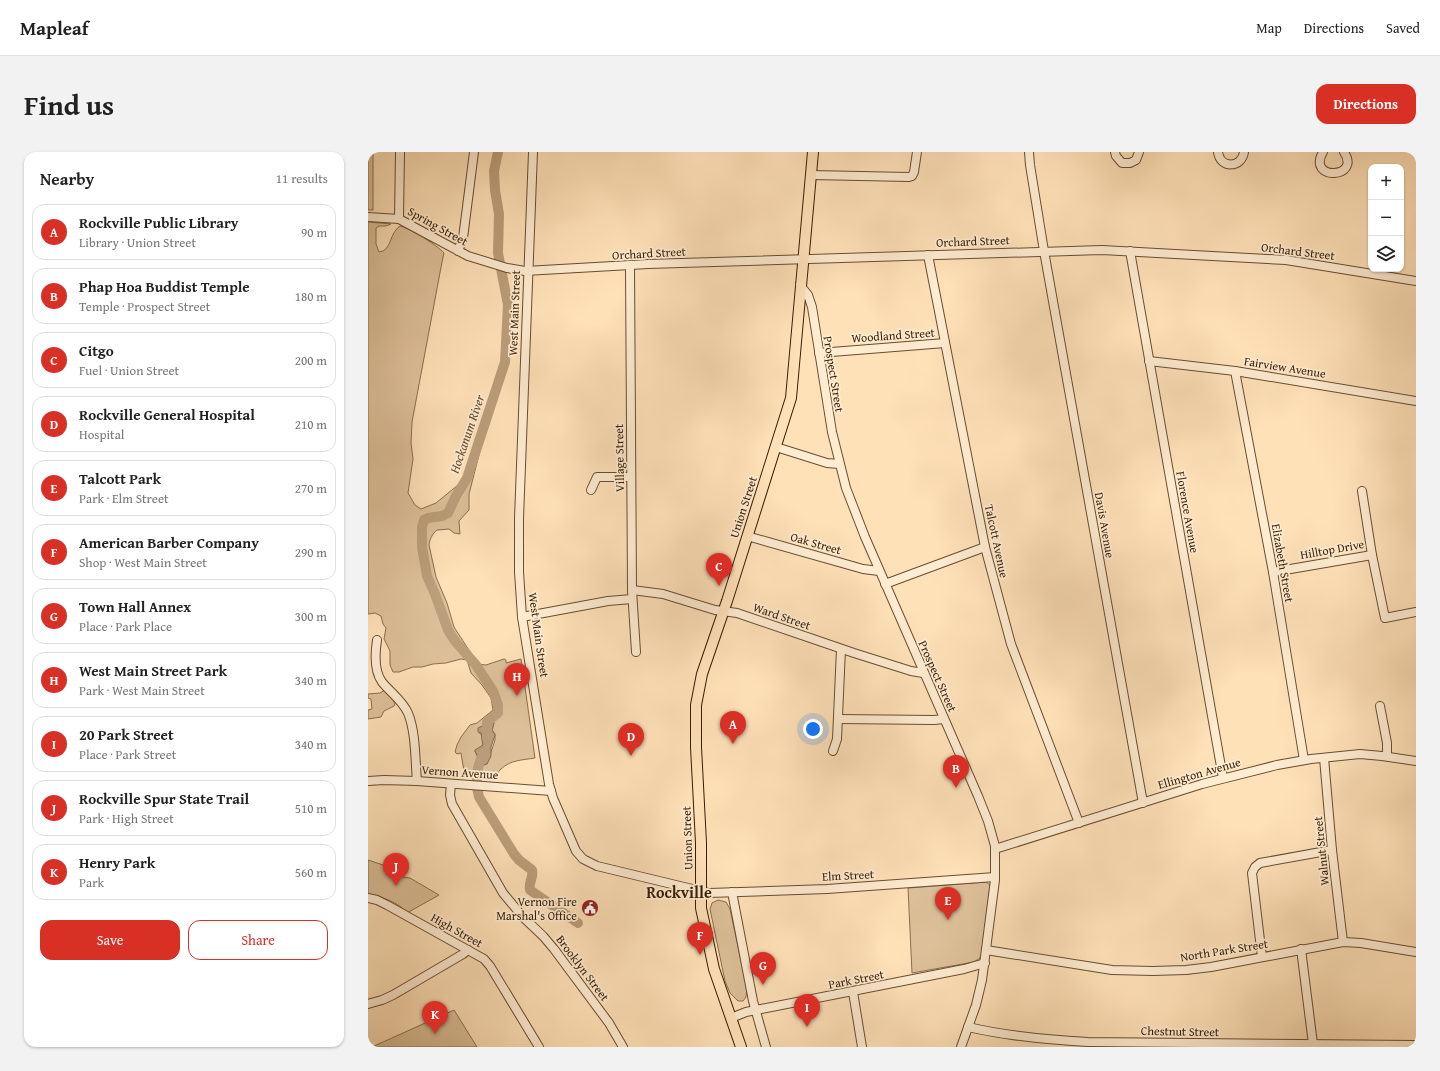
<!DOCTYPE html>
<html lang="en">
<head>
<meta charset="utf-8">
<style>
	body { margin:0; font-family:"Gentium Book Plus",serif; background:#f2f2f2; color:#222 }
	.controls { position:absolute; right:12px; top:12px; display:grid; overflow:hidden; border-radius:8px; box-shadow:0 1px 3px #0004 }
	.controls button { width:36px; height:36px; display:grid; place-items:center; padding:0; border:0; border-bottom:1px solid #e0e0e0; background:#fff; color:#222; font:20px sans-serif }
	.you { position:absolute; left:445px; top:577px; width:14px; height:14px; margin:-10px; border:3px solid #fff; border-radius:50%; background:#1a73e8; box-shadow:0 0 0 6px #1a73e833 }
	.badge { display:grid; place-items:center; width:26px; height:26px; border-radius:50%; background:#d93025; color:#fff; font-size:13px; font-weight:700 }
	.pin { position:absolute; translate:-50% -33px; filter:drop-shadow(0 1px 2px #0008) }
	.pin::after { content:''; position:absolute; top:21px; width:14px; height:12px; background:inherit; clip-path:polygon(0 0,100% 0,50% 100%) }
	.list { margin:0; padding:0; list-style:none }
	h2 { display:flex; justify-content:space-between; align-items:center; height:52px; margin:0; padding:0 16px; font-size:17px }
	h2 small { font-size:13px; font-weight:400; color:#767676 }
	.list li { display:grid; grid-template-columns:26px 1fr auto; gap:12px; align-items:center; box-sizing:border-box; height:56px; margin:0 8px 8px; padding:0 8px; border:1px solid #e0e0e0; border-radius:12px }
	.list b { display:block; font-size:15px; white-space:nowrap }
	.list p { margin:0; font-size:13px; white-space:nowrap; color:#767676 }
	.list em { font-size:13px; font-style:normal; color:#767676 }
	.actions { display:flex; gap:8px; padding:12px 16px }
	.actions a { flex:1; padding:9px 0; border:1px solid #d93025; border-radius:12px; text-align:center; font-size:14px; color:#d93025 }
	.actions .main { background:#d93025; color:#fff }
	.icon { flex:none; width:22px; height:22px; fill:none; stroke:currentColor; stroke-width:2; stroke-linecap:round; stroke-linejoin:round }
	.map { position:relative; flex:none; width:1048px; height:895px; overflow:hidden; border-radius:12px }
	header { display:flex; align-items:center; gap:24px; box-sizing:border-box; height:56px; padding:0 20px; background:#fff; border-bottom:1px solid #e0e0e0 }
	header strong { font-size:19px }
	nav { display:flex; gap:22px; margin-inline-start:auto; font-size:14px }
	.intro { display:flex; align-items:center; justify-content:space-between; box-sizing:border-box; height:96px; padding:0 24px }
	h1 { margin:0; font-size:28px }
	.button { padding:10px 18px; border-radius:12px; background:#d93025; color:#fff; font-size:14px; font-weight:700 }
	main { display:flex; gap:24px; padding:0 24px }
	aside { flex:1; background:#fff; border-radius:12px; box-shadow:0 1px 3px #0004 }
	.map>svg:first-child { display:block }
	.green { fill:#ddc099; stroke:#8a6e4e; fill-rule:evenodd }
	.water { fill:#bb9e7a; stroke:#866a4a }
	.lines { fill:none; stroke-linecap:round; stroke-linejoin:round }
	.river { stroke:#bb9e7a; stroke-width:10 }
	.minor-casing { stroke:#694d30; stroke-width:10 }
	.major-casing { stroke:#371c03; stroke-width:12 }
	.minor { stroke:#ffecd1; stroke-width:8 }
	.major { stroke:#ffe1b8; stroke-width:10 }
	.labels { text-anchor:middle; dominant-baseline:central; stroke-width:3.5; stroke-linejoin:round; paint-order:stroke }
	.street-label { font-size:12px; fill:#371c03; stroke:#ffecd1 }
	.poi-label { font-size:12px; fill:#371c03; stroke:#ffecd1; text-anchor:end }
	.water-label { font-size:13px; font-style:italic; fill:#654a2d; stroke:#ffecd1 }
	.district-label { font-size:16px; font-weight:bold; fill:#371c03; stroke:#ffecd1 }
</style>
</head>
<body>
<header>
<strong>Mapleaf</strong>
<nav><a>Map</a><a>Directions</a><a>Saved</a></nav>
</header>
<div class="intro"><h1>Find us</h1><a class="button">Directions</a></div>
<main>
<aside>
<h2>Nearby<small>11 results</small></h2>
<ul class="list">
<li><span class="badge">A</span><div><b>Rockville Public Library</b><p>Library · Union Street</p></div><em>90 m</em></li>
<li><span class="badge">B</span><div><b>Phap Hoa Buddist Temple</b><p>Temple · Prospect Street</p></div><em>180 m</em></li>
<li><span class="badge">C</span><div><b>Citgo</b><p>Fuel · Union Street</p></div><em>200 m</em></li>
<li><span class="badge">D</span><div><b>Rockville General Hospital</b><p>Hospital</p></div><em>210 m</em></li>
<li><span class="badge">E</span><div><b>Talcott Park</b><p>Park · Elm Street</p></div><em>270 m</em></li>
<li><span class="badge">F</span><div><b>American Barber Company</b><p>Shop · West Main Street</p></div><em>290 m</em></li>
<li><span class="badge">G</span><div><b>Town Hall Annex</b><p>Place · Park Place</p></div><em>300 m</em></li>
<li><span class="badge">H</span><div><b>West Main Street Park</b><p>Park · West Main Street</p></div><em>340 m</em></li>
<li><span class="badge">I</span><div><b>20 Park Street</b><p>Place · Park Street</p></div><em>340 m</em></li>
<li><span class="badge">J</span><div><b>Rockville Spur State Trail</b><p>Park · High Street</p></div><em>510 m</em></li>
<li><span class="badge">K</span><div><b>Henry Park</b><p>Park</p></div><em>560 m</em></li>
</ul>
<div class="actions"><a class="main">Save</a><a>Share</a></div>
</aside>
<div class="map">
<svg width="1048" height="895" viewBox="0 0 1048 895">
	<rect width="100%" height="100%" fill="#ffe1b8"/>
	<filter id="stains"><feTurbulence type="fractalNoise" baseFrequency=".005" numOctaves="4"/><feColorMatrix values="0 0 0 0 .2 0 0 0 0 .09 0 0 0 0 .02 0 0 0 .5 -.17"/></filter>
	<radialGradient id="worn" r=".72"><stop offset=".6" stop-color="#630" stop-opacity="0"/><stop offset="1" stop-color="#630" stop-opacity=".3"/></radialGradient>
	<g class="green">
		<rect x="0" y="0" width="5" height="58"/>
		<path d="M0,70L23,72L18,74H11L8,76V92L11,100C24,99 21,81 32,74C42,76 70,94 76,101L74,110L44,270L43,291L45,307L40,341L47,353L53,357L68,351L90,333H97C107,323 106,304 112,291H114L101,342V358L91,369L92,382L86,381L81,377L69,378C65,381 61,388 61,393L68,425L79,451L86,475L110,512L118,513L136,507L138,508V511L153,507L167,606C155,608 142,608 133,617C129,620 129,625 125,627L97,625L93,601L89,602L87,600L89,593L93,585L102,573L109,571L125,558L123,546L114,533L103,521L99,508L93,507L78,511L65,512L54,515H45L31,520H25L22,513V499L16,487L18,476L15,472L13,464L7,461L0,462ZM125,570L126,571L124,578L127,582V588L119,612L113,614L107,599L115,593L113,581H111Z"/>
		<polygon points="17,538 23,544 27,552 26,554 16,559 13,565 0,567 0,558 4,557 3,547 0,546 0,542 12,541"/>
		<path d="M0,708L18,714V715L35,725L42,726L71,743L39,761C31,750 13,745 0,742Z"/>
		<polygon points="618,730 622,733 615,800 612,806 606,810 544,821 540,736"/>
		<polygon points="350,748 358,750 362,757 379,837 378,845 375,849 370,849 362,841 357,829 342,757 344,751"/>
		<polygon points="86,858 109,895 4,895"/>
	</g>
	<polygon class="water" points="125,569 126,571 124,578 127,583 123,595 123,604 119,612 111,614 110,603 107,600 107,598 115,593 113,581 110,580 110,576"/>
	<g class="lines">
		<g class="river">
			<polyline points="119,586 119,570 130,561 130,553 125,539 108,513 87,489 80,478 67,442 59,424 54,395 54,375 56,368 60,366 74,364 80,361 88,344 99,326 137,210 140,153 130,101 131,62 127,38 126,19 130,0"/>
			<path d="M116,601C108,614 107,631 111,645L146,702L151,708L164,718C166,725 160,731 162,738L210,771"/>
		</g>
		<g class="minor-casing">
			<g id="minor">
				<polyline points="165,0 151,366 151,420 154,465 181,632 185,646 208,699 215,707 229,714 341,741 459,737 627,725"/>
				<polyline points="661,0 662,13 676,99 775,651"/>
				<polyline points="747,0 748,4 754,11 762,11 768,8 771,0"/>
				<path d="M850,0C852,17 874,16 876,0"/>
				<path d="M955,0C938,29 994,27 976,0"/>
				<polyline points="443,23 541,25 544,24 546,20 549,0"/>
				<polyline points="0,65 31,67 100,104 139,116 157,119 280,112 734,98 918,108 1048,129"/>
				<polyline points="31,67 32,0"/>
				<polyline points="90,99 95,86 106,0"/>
				<polyline points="762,99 855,626"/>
				<polyline points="560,103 617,395 643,492 711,671"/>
				<polyline points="262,113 264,438 268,500"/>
				<polyline points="432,133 440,143 444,155 464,280 478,336 497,385 610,644 620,669 627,694 627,728 614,828 608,853 593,895"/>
				<polyline points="451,201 577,191"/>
				<polyline points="781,209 867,219 1048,249"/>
				<polyline points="867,219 905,420 936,608"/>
				<polyline points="408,295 459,311 471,312"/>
				<polyline points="223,338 229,325 263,325"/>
				<polyline points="994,339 1004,403 1017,466 1048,460"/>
				<polyline points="379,384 495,417 511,419"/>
				<polyline points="905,420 1004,403"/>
				<polyline points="517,432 617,395"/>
				<polyline points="264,438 295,442 347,458 369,461 486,501 543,519 555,521"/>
				<polyline points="154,465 240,449 264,447"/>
				<path d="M9,488C7,501 6,519 14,530C23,541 34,548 40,561C48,581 47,607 49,629"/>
				<polyline points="1012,554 1019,591 1019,604"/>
				<polyline points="470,567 566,568 576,567"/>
				<polyline points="465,599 469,587 473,497"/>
				<polyline points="956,606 964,698 975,790"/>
				<polyline points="0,629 16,628 49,629 183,639"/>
				<polyline points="83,632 82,643 84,652 135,741 155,765 175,784 186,797 241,871 255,895"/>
				<polyline points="627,697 834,632 909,613 943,607 992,602 1014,604 1048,609"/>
				<polyline points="364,740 385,849 398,895"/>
				<polyline points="0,746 9,748 19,753 116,807 122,814 171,895"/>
				<polyline points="933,797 945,892"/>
				<polyline points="618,798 744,818 785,819 818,818 843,815 975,790 993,791 1048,800"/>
				<polyline points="894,805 884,721 887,715 892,711 964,698"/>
				<polyline points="485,840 494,895"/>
				<polyline points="0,852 14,848 25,843 95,802 100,798"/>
				<polyline points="363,866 378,860 596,817 617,811"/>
				<path d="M600,875C639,884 681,888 720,890L1048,893"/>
			</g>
		</g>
		<g class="major-casing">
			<polyline id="major" points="373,895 346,817 333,756 333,691 328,595 328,553 334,522 359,449 423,246 445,0"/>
		</g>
		<use href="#minor" class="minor"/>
		<use href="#major" class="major"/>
	</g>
	<defs>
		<g id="civic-disc" transform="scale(0.9)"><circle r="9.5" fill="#8f2418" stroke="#ffecd1"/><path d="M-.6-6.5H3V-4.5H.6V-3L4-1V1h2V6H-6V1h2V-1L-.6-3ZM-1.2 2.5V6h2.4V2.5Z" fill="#fff"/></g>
	</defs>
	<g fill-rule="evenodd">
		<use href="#civic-disc" x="222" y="756"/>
	</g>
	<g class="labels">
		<g class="street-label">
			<text transform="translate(70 74) rotate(29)">Spring Street</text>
			<text transform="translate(605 89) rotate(-2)">Orchard Street</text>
			<text transform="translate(930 99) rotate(7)">Orchard Street</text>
			<text transform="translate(281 101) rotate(-3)">Orchard Street</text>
			<text transform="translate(146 161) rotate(-88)">West Main Street</text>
			<text transform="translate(525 183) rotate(-4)">Woodland Street</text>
			<text transform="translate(917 215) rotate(9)">Fairview Avenue</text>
			<text transform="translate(466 222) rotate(81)">Prospect Street</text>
			<text transform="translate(251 306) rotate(-91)">Village Street</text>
			<text transform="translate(375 355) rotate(-72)">Union Street</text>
			<text transform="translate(820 360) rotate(80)">Florence Avenue</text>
			<text transform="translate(737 373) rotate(80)">Davis Avenue</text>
			<text transform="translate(629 389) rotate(78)">Talcott Avenue</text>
			<text transform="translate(448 391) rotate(16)">Oak Street</text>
			<text transform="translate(964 397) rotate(-10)">Hilltop Drive</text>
			<text transform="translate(915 411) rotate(80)">Elizabeth Street</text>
			<text transform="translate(414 464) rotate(19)">Ward Street</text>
			<text transform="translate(171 483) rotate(82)">West Main Street</text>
			<text transform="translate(570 524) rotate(66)">Prospect Street</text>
			<text transform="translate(92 620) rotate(4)">Vernon Avenue</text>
			<text transform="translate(831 621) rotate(-16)">Ellington Avenue</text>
			<text transform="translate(319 686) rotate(-92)">Union Street</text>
			<text transform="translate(953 699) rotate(-96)">Walnut Street</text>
			<text transform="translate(480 723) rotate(-3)">Elm Street</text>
			<text transform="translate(89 778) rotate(29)">High Street</text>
			<text transform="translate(856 798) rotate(-9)">North Park Street</text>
			<text transform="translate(215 816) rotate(53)">Brooklyn Street</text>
			<text transform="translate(488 827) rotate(-11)">Park Street</text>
			<text transform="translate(812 879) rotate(1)">Chestnut Street</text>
		</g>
		<g class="poi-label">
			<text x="209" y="749">Vernon Fire<tspan x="209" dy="14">Marshal's Office</tspan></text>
		</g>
		<g class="water-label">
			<text transform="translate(99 282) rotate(-71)">Hockanum River</text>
		</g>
		<g class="district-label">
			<text x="311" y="740">Rockville</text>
		</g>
	</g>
	<rect width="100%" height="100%" filter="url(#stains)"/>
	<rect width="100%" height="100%" fill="url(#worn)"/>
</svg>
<div class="controls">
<button>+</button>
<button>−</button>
<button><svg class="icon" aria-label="layers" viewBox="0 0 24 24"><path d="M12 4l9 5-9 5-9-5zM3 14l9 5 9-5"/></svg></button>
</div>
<div class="you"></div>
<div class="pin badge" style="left:365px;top:592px">A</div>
<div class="pin badge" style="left:588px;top:636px">B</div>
<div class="pin badge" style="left:351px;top:434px">C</div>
<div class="pin badge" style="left:263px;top:604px">D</div>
<div class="pin badge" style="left:580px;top:768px">E</div>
<div class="pin badge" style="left:332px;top:803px">F</div>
<div class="pin badge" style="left:395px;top:833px">G</div>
<div class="pin badge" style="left:149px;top:544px">H</div>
<div class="pin badge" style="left:439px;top:875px">I</div>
<div class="pin badge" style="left:28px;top:734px">J</div>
<div class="pin badge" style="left:67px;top:882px">K</div>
</div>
</main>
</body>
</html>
